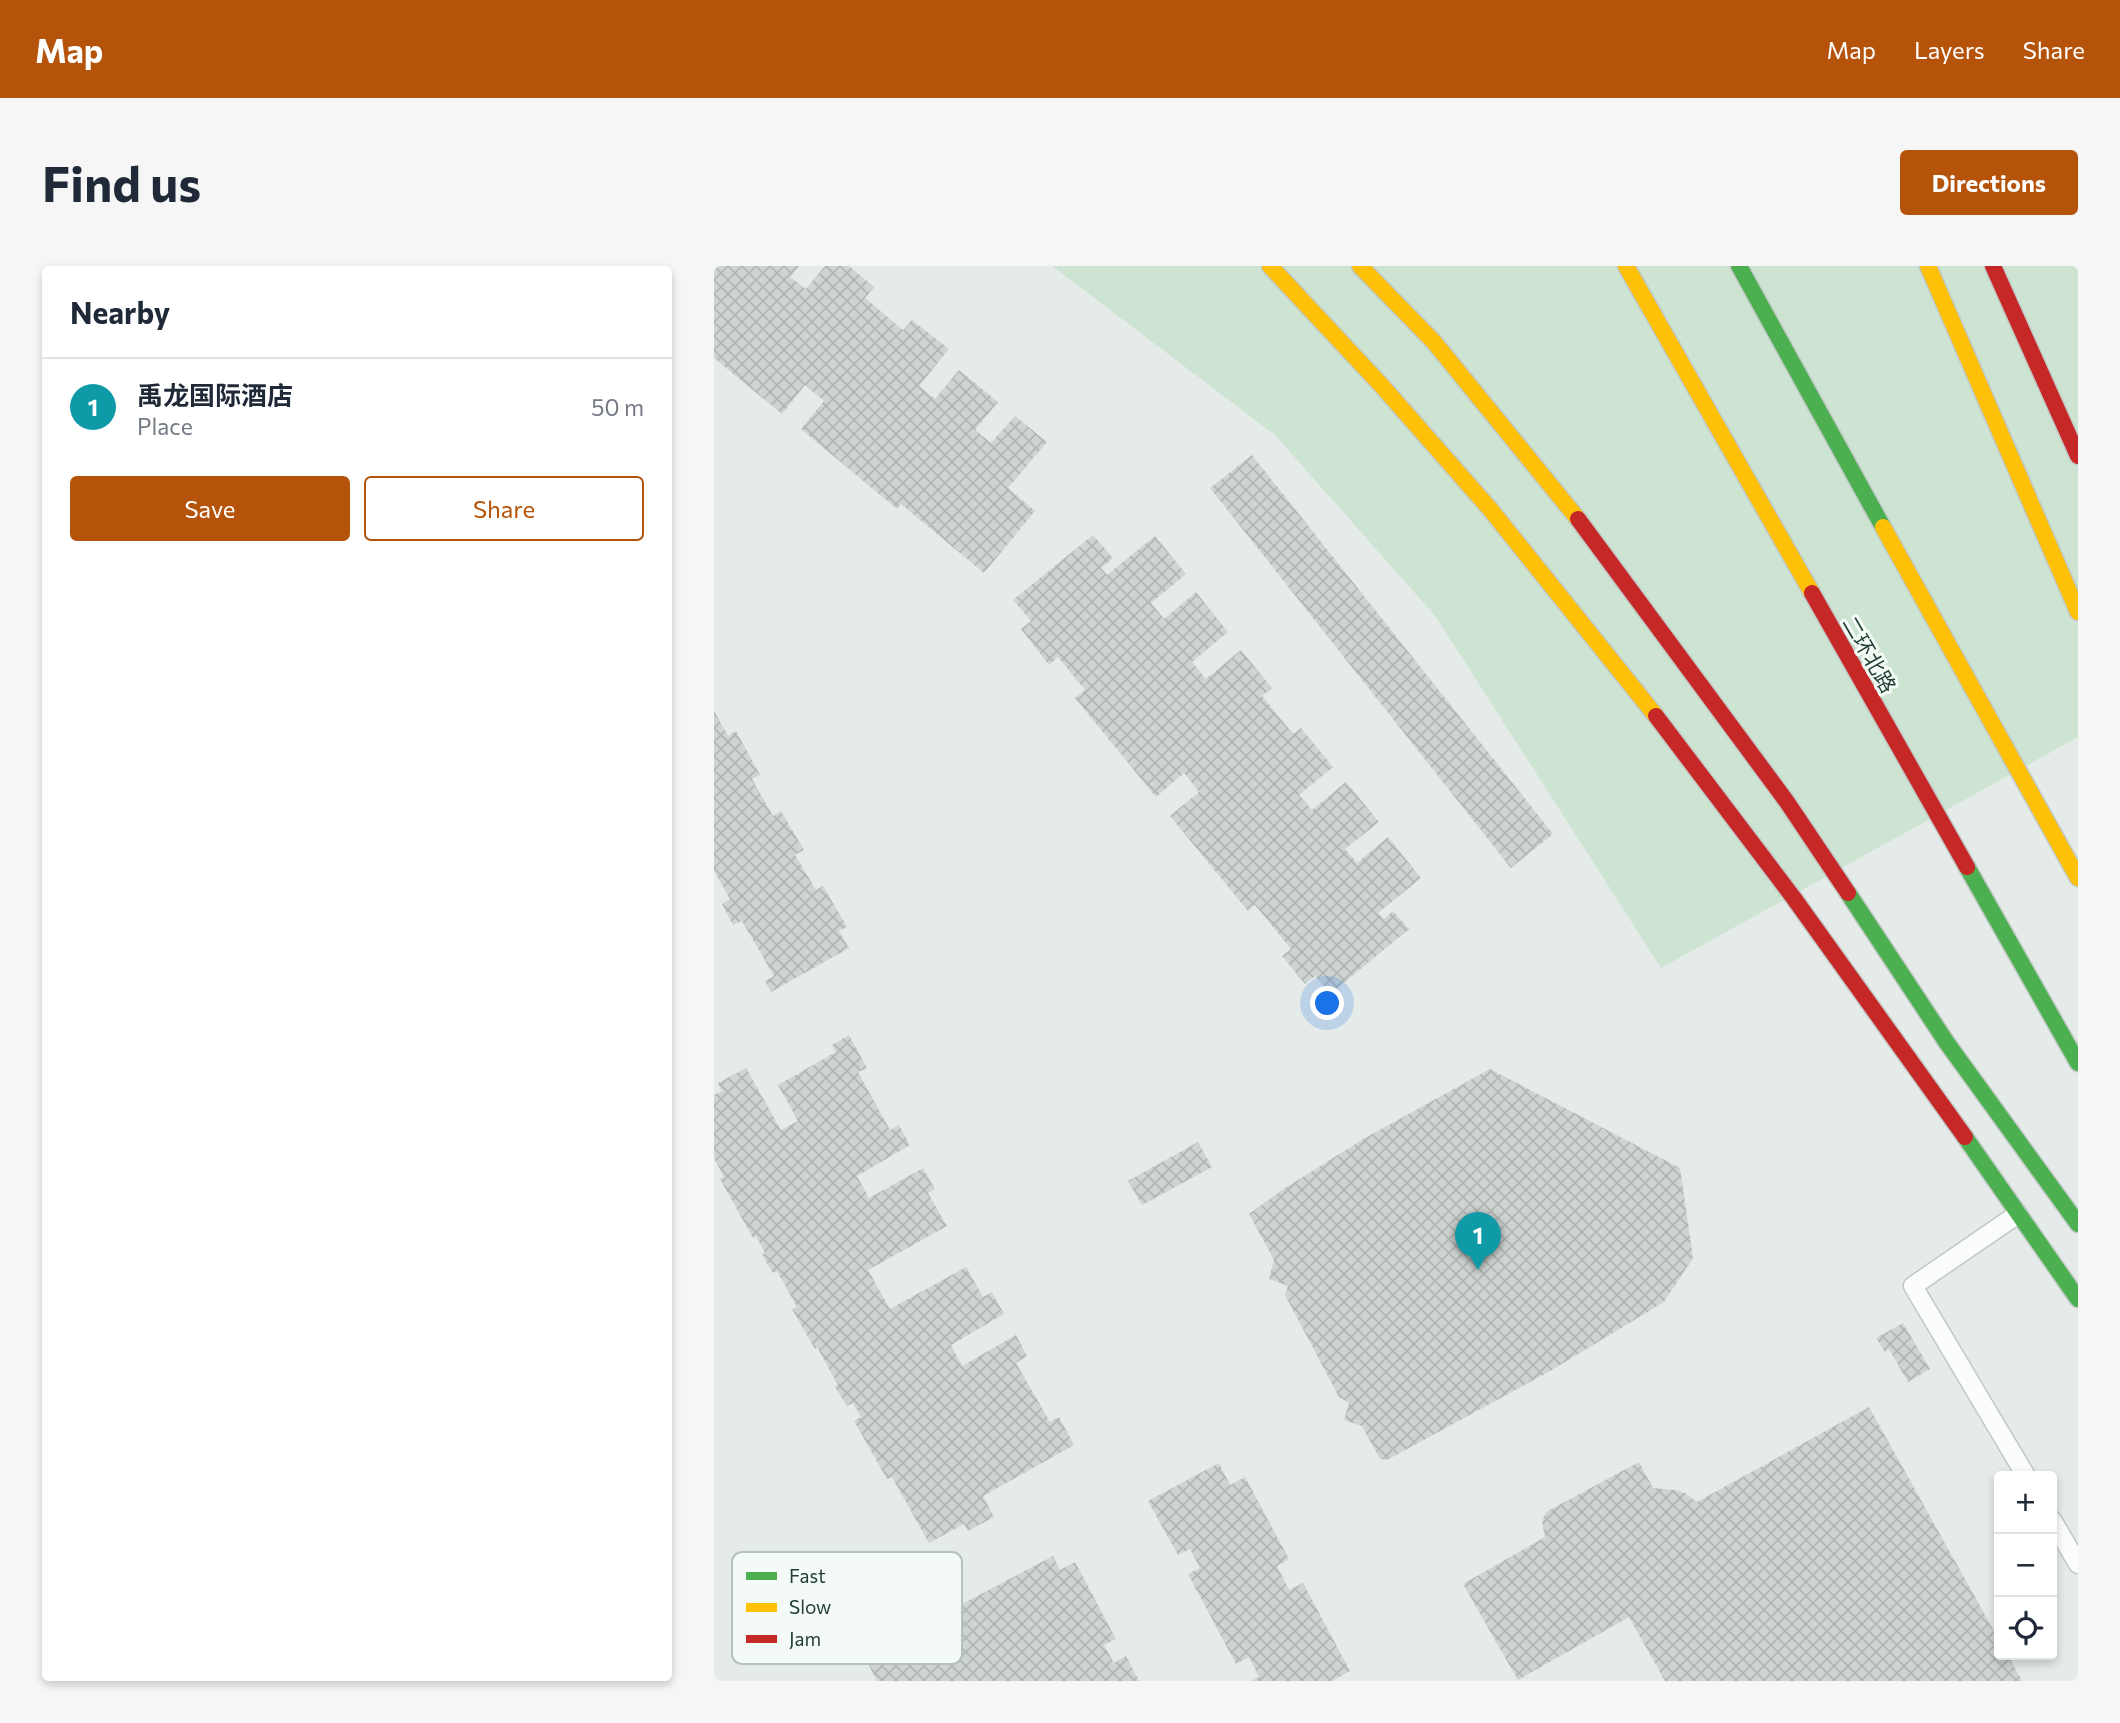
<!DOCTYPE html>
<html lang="en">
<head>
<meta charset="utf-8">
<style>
	body { margin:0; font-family:Commissioner,"Noto Sans SC",sans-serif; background:#f6f6f7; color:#1f2937 }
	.controls { position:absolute; right:21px; bottom:21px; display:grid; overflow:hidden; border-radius:7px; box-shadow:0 4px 10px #0003 }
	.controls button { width:63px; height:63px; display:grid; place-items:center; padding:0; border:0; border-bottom:2px solid #e0e1e3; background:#fff; color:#1f2937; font:35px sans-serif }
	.you { position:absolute; left:614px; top:738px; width:24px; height:24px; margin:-18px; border:5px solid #fff; border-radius:50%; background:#1a73e8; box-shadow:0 0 0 10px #1a73e833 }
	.badge { display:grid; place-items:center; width:46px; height:46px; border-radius:50%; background:#b45309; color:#fff; font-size:23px; font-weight:700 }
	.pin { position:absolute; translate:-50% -58px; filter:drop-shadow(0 2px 4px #0008) }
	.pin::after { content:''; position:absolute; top:37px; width:24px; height:21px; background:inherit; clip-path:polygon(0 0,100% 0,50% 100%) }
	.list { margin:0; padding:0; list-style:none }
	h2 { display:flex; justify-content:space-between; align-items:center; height:91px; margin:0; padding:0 28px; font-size:30px }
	h2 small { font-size:23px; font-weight:400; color:#747a83 }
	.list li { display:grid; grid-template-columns:46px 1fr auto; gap:21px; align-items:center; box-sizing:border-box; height:98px; padding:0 28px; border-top:2px solid #e0e1e3 }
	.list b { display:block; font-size:26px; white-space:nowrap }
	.list p { margin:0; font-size:23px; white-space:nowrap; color:#747a83 }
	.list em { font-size:23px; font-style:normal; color:#747a83 }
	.actions { display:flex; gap:14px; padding:21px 28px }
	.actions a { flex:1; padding:16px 0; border:2px solid #b45309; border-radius:7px; text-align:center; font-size:24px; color:#b45309 }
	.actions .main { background:#b45309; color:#fff }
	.icon { flex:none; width:38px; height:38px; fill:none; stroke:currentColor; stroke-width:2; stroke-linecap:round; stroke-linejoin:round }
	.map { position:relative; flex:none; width:1364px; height:1415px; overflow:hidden; border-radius:7px }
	header { display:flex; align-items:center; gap:42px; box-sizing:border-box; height:98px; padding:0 35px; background:#b45309; color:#fff }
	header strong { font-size:33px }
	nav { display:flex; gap:38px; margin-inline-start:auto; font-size:24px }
	.intro { display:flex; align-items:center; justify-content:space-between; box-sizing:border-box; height:168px; padding:0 42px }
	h1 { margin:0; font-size:49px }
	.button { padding:18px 32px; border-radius:7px; background:#b45309; color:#fff; font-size:24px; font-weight:700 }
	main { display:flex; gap:42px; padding:0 42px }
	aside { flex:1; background:#fff; border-radius:7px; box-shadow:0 4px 10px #0003 }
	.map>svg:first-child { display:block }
	.green { fill:#cee4d3 }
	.building { fill:url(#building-cross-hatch) }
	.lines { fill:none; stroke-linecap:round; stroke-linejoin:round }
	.lane-casing { stroke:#c2c8c5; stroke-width:21 }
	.fast-casing { stroke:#c1c8c5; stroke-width:19 }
	.slow-casing { stroke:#c1c8c5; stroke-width:19 }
	.jam-casing { stroke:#c1c8c5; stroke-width:19 }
	.lane { stroke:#fbfcfc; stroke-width:18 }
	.fast { stroke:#4caf50; stroke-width:16 }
	.slow { stroke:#ffc107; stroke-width:16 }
	.jam { stroke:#c62828; stroke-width:16 }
	.labels { text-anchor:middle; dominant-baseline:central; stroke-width:6; stroke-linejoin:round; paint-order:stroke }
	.street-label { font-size:21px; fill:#233f34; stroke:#f4faf6 }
	.key { fill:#f4faf6; stroke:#b5c2bc; stroke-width:2 }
	.key-label { font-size:19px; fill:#233f34 }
</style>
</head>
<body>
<header>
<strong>Map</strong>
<nav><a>Map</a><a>Layers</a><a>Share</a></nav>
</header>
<div class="intro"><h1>Find us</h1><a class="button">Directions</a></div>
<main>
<aside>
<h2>Nearby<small></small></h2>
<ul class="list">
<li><span class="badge" style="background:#0f9aa8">1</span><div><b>禹龙国际酒店</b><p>Place</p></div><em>50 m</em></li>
</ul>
<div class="actions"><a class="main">Save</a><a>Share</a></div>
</aside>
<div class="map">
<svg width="1364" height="1415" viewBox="0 0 1364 1415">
	<defs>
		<pattern id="building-cross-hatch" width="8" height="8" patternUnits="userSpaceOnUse" patternTransform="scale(1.75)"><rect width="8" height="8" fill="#ced4d1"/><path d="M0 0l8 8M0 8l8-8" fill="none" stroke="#b1b7b4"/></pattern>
	</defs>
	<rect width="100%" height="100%" fill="#e5ebe8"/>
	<polygon class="green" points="338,0 1364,0 1364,471 947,702 722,351 561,169"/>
	<g class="building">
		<polygon points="0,0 85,0 76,11 92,23 111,0 135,0 160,21 151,32 189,64 198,54 235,83 205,120 221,133 245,104 284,136 261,164 277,177 301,150 333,176 294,222 321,245 270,307 187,238 183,243 87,163 110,135 91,119 68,148 0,92"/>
		<polygon points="538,189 839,568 797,602 496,222"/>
		<polygon points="379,269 399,292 387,302 393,309 441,270 472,308 437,337 450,353 482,326 514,366 478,396 492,413 527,384 558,422 548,430 579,468 587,462 619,501 585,529 598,544 632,516 665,556 631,583 643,597 674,571 707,612 664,647 670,653 679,645 695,663 616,728 601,710 591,718 568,690 577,683 541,639 534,645 456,550 485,526 470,507 442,531 361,432 371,424 344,391 335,399 307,363 317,355 299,334"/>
		<polygon points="0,445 14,470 22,465 46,509 38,513 59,550 67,545 90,584 81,589 102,624 109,620 133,661 125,665 135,682 57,726 51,715 60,710 28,655 19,659 8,638 16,633 0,605"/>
		<polygon points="135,769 153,802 144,806 176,864 185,859 196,879 143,910 155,932 209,902 221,923 214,927 233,960 154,1004 176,1043 252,1001 269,1031 278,1026 290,1048 237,1079 248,1100 302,1069 313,1090 302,1097 336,1156 345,1151 360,1179 269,1230 280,1251 254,1265 250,1258 215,1277 178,1211 173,1213 140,1155 147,1151 139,1137 133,1140 121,1121 124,1119 103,1081 101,1083 78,1043 83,1041 63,1005 59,1007 48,989 51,987 42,970 39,972 6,913 10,911 0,892 0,829 8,825 4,817 32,802 67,864 84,855 64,819 122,786 118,779"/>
		<polygon points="776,803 966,902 979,992 950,1036 838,1104 673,1194 666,1193 648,1160 630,1154 635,1137 625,1131 571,1029 574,1020 555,1013 560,994 535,948 568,924 651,872"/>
		<polygon points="484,876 498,901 428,939 414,915"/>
		<polygon points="1189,1057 1216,1103 1194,1116 1175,1083 1171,1086 1162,1072"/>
		<polygon points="1155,1141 1285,1374 1285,1389 1294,1389 1308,1415 951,1415 915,1351 804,1414 749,1318 831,1271 828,1256 832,1246 925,1196 939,1222 961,1224 971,1227 983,1236"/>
		<polygon points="505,1197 516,1219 531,1211 575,1293 563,1300 575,1324 589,1317 636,1405 618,1415 537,1415 545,1411 535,1391 522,1398 474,1308 486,1302 476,1283 464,1289 434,1235"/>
		<polygon points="339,1290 346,1304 361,1296 402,1373 390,1379 400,1397 412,1390 425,1415 163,1415 150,1390"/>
	</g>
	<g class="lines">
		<g class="lane-casing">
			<g id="lane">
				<polyline points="1304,948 1199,1020 1312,1210"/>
				<polyline points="1338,1254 1364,1298"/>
			</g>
		</g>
		<g class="fast-casing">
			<g id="fast">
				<polyline points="1025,0 1169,261"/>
				<polyline points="1253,601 1364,797"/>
				<polyline points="1134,627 1233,777 1364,958"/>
				<polyline points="1251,871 1364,1033"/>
			</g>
		</g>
		<g class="slow-casing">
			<g id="slow">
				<polyline points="556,0 668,120 776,243 942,450"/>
				<polyline points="646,0 720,76 864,253"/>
				<polyline points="912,0 1098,327"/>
				<polyline points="1214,0 1364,346"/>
				<polyline points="1169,261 1364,612"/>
			</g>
		</g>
		<g class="jam-casing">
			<g id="jam">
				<polyline points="1279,0 1364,190"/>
				<polyline points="864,253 1073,536 1134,627"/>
				<polyline points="1098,327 1253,601"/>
				<polyline points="942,450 1079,631 1251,871"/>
			</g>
		</g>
		<use href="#lane" class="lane"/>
		<use href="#fast" class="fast"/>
		<use href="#slow" class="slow"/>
		<use href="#jam" class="jam"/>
	</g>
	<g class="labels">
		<g class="street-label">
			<text transform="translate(1156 388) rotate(60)">二环北路</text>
		</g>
	</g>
	<rect x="18" y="1286" width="230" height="112" rx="10" class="key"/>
	<rect x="32" y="1306" width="31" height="8" fill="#4caf50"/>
	<rect x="32" y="1337" width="31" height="9" fill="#ffc107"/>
	<rect x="32" y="1369" width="31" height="8" fill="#c62828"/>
	<g class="key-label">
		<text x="75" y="1317">Fast</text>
		<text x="75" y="1348">Slow</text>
		<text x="75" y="1380">Jam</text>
	</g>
</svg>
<div class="controls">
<button>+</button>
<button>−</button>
<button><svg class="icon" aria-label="locate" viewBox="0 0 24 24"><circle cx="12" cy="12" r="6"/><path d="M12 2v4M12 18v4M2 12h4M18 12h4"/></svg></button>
</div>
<div class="you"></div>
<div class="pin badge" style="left:764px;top:1004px;background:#0f9aa8">1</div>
</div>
</main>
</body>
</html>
